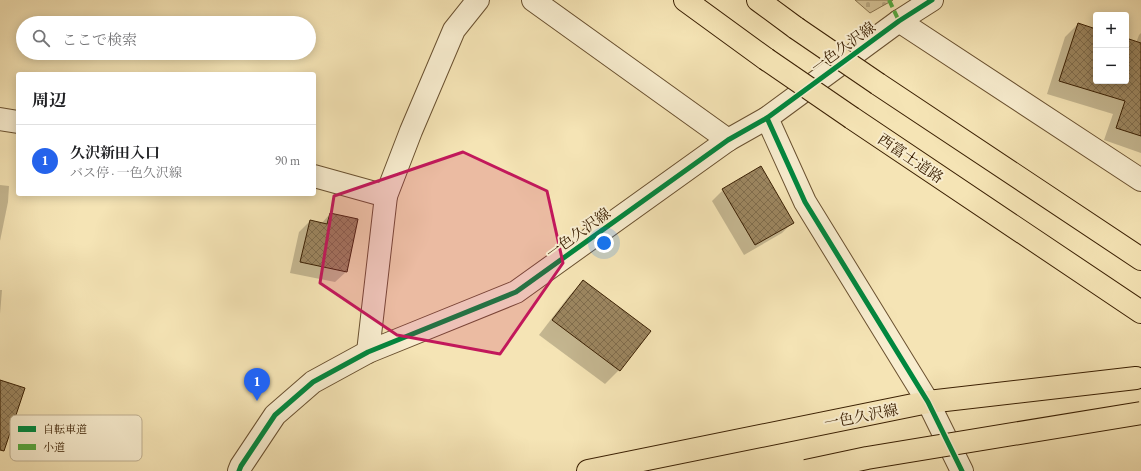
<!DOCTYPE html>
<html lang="ja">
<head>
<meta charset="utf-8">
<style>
	body { margin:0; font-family:"EB Garamond","Noto Serif JP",serif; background:#f2f2f2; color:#202124 }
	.controls { position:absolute; right:12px; top:12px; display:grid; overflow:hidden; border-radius:4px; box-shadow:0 2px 10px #0003 }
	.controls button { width:36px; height:36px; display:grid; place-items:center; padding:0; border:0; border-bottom:1px solid #e0e0e0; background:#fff; color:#202124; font:20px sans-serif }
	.you { position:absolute; left:604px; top:243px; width:14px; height:14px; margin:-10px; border:3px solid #fff; border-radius:50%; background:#1a73e8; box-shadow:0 0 0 6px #1a73e833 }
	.badge { display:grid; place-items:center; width:26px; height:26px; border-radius:50%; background:#2563eb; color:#fff; font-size:13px; font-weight:700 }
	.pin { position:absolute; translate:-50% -33px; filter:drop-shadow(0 1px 2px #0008) }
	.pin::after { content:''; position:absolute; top:21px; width:14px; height:12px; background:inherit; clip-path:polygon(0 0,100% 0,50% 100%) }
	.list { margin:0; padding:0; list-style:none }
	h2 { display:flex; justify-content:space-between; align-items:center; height:52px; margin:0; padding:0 16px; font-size:17px }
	h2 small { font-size:13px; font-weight:400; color:#757577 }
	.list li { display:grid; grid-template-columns:26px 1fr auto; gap:12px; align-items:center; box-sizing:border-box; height:72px; padding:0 16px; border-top:1px solid #e0e0e0 }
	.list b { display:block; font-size:15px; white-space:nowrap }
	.list p { margin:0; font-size:13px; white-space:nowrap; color:#757577 }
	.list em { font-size:13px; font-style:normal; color:#757577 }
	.icon { flex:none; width:22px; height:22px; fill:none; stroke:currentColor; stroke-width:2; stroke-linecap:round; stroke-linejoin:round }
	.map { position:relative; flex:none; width:1141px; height:471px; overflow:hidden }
	.search { position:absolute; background:#fff; box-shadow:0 2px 10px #0003; left:16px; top:16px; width:300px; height:44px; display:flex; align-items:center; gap:10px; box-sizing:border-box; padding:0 14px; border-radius:22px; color:#757577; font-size:15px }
	.panel { position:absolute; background:#fff; box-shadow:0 2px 10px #0003; left:16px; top:72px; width:300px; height:124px; border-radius:4px }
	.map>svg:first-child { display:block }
	.cemetery { fill:url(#cemetery-stones); stroke:#88724d }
	.shadow { fill:#0003 }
	.building { fill:url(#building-cross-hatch); stroke:#3b2003 }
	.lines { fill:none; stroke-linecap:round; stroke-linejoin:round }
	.minor-casing { stroke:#6a5130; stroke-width:24 }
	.tertiary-casing { stroke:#6a5130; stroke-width:24 }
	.primary-casing { stroke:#3b2003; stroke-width:24 }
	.motorway-casing { stroke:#3b2003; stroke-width:24 }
	.minor { stroke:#f8edcf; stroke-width:22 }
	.tertiary { stroke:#f8edcf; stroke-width:22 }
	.primary { stroke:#f5e4b5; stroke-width:22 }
	.motorway { stroke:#f5e4b5; stroke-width:22 }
	.motorway-bridge-casing { stroke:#3b2003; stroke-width:24; stroke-linecap:butt }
	.motorway-bridge { stroke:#f5e4b5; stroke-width:22 }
	.quiet { stroke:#55aa40; stroke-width:4; stroke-dasharray:8 4; stroke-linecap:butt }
	.cycleway-casing { stroke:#f8edcf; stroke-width:8 }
	.cycleway { stroke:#00873e; stroke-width:5 }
	.marked { fill:#c2185b; fill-opacity:0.2; stroke:#c2185b; stroke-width:3; stroke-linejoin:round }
	.labels { text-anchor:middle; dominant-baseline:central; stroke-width:4; stroke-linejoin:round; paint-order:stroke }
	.street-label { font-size:15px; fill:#3b2003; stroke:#f8edcf }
	.key { fill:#f8edcf; stroke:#bfb092; stroke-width:1 }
	.key-label { font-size:11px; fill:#3b2003 }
</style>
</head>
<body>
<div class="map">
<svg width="1141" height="471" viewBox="0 0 1141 471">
	<defs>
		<pattern id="cemetery-stones" width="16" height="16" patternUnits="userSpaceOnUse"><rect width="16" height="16" fill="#d5c397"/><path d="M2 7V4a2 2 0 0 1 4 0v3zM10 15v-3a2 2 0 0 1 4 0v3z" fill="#b8a780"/></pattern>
		<pattern id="building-cross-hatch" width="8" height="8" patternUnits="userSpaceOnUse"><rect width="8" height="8" fill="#9c8660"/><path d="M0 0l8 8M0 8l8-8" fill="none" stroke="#806d4d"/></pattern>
	</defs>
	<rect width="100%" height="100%" fill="#f5e4b5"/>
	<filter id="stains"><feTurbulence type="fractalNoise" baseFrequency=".005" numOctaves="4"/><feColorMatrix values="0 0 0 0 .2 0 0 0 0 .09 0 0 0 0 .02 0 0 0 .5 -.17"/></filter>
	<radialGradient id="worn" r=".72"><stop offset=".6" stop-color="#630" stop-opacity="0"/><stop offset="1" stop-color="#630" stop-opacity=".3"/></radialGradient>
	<polygon class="cemetery" points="855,0 893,0 870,13"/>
	<g class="shadow">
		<polygon points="1078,24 1096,30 1096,81 1126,81 1126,39 1136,43 1139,35 1141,33 1141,153 1104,140 1113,114 1047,94 1065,37"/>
		<polygon points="0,185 9,186 8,202 0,241"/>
		<polygon points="723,190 793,222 782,233 744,255 712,201"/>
		<polygon points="330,214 346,272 335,282 290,273 299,232 310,221 321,224"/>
		<polygon points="583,281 619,370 605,384 539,335 569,296"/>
		<polygon points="0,290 2,290 0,314"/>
	</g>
	<g class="building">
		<polygon points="1078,23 1096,29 1096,81 1126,81 1126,38 1141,43 1141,136 1116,128 1125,101 1059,81"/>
		<polygon points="761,166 794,223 755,245 722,189"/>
		<polygon points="330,213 358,219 347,272 300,262 310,220 327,224"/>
		<polygon points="583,280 651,331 620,371 552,320"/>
		<polygon points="0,380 25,388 4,451 0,450"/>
	</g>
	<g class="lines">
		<g class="minor-casing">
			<g id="minor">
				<polyline points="533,0 728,140"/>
				<polyline points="767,118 805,202 928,402 962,471"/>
				<polyline points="0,119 18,122"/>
				<polyline points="314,176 386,196"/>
				<polyline points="368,352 386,196 411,131 454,30 478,0"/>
			</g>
		</g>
		<g class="tertiary-casing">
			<g id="tertiary">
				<polyline points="899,21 1141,180"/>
				<polyline points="239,471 241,466 275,415 313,382 368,352 516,292 728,140 767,118 899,21 932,0"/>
			</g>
		</g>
		<g class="primary-casing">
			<polyline id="primary" points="588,471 928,402 1136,378"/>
		</g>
		<g class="motorway-casing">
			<g id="motorway">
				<polyline points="685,0 766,59"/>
				<polyline points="758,0 796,28"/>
				<polyline points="878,84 1141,259"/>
				<polyline points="852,118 1141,312"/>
			</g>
		</g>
		<use href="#minor" class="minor"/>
		<use href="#tertiary" class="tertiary"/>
		<use href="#primary" class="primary"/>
		<use href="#motorway" class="motorway"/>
		<g class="motorway-bridge-casing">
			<g id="motorway-bridge">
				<polyline points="796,28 878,84"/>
				<polyline points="766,59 852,118"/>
				<polyline points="806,471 867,458 1141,413"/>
			</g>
		</g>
		<use href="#motorway-bridge" class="motorway-bridge"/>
		<polyline class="quiet" points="889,0 899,21"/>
		<g class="cycleway-casing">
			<g id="cycleway">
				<polyline points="767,118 805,202 928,402 962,471"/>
				<polyline points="239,471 241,466 275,415 313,382 368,352 516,292 728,140 767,118 899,21 932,0"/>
			</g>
		</g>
		<use href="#cycleway" class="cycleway"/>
	</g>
	<path class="marked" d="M463,152L547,191L563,263L500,354L397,335L320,283L334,196Z"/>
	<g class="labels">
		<g class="street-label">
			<text transform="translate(843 47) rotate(-36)">一色久沢線</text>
			<text transform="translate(911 158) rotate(34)">西富士道路</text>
			<text transform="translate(578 233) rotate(-36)">一色久沢線</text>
			<text transform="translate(861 416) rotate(-11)">一色久沢線</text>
		</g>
	</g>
	<rect x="10" y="415" width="132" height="46" rx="6" class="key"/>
	<rect x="18" y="426" width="18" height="6" fill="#00873e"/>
	<rect x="18" y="444" width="18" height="6" fill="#55aa40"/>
	<g class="key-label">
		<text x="43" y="433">自転車道</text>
		<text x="43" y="451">小道</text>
	</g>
	<rect width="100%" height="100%" filter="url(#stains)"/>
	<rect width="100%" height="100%" fill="url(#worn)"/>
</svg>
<div class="controls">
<button>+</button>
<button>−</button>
</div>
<div class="you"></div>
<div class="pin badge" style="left:257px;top:401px">1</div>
<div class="search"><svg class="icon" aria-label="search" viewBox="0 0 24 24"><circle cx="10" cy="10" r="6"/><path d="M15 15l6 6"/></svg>ここで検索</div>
<section class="panel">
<h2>周辺<small></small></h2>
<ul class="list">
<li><span class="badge">1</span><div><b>久沢新田入口</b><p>バス停 · 一色久沢線</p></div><em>90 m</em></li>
</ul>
</section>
</div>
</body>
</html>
